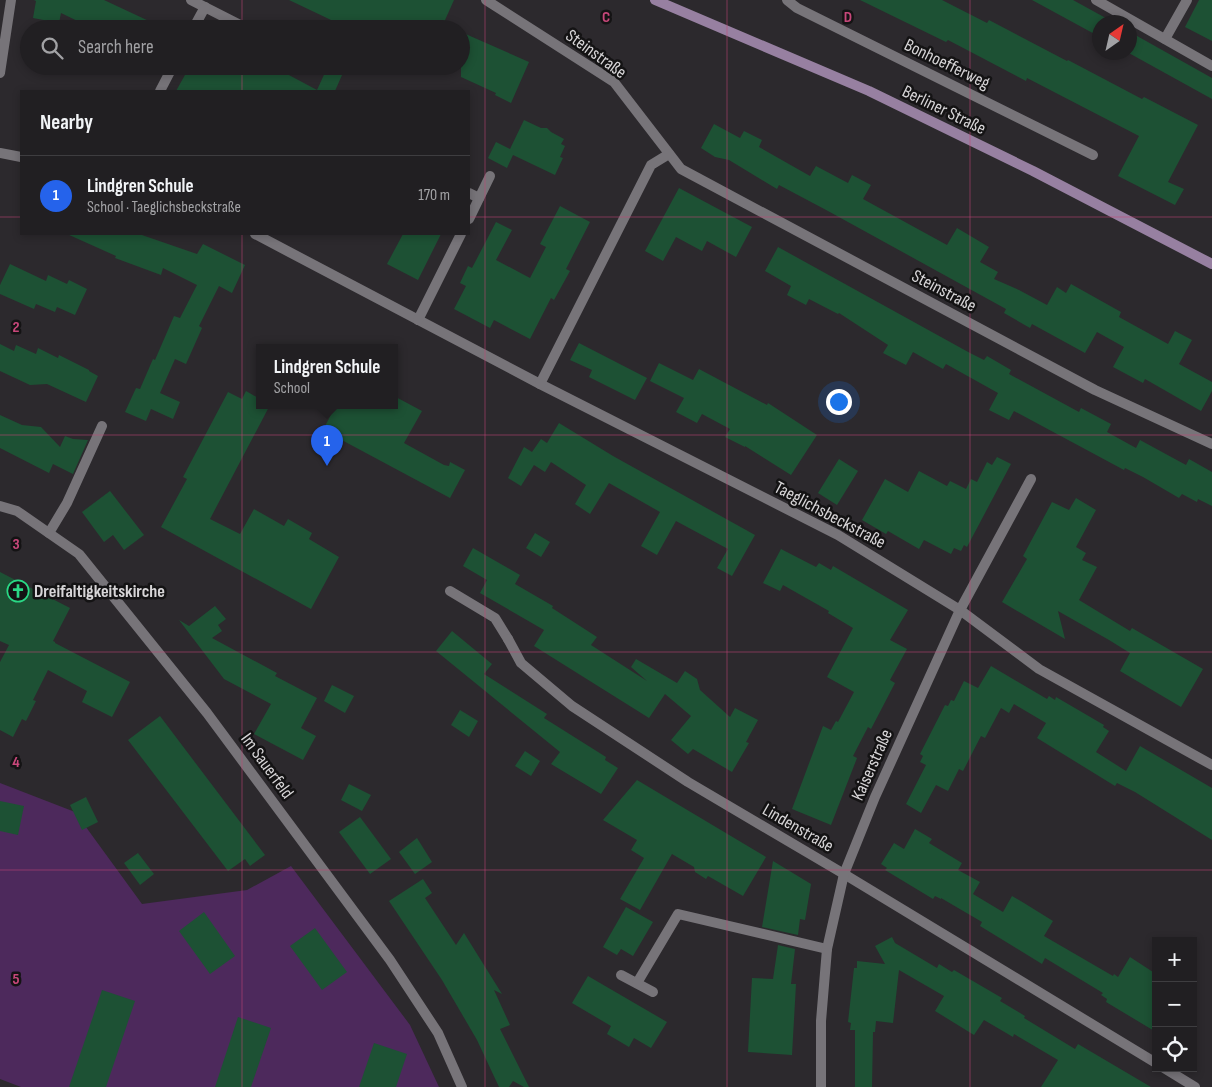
<!DOCTYPE html>
<html lang="en">
<head>
<meta charset="utf-8">
<style>
	body { margin:0; font-family:"Sofia Sans Condensed",sans-serif; background:#29272a; color:#f1f3f6 }
	.controls { position:absolute; right:15px; bottom:15px; display:grid; overflow:hidden; border-radius:0px; box-shadow:0 2px 8px #0003 }
	.controls button { width:45px; height:45px; display:grid; place-items:center; padding:0; border:0; border-bottom:1px solid #3e3d40; background:#211f22; color:#f1f3f6; font:25px sans-serif }
	.compass { position:absolute; left:1092px; top:15px; width:45px; height:45px; border-radius:50%; background:#211f22; box-shadow:0 2px 8px #0003; rotate:34deg }
	.you { position:absolute; left:838px; top:401px; width:18px; height:18px; margin:-12px; border:4px solid #fff; border-radius:50%; background:#1a73e8; box-shadow:0 0 0 8px #1a73e833 }
	.badge { display:grid; place-items:center; width:32px; height:32px; border-radius:50%; background:#2563eb; color:#fff; font-size:16px; font-weight:700 }
	.pin { position:absolute; translate:-50% -41px; filter:drop-shadow(0 1px 2px #0008) }
	.pin::after { content:''; position:absolute; top:26px; width:18px; height:15px; background:inherit; clip-path:polygon(0 0,100% 0,50% 100%) }
	.popup { position:absolute; left:256px; top:344px; width:142px; height:65px; box-sizing:border-box; display:grid; place-content:center; border-radius:0px; background:#211f22; filter:drop-shadow(0 1px 4px #0005); font-size:16px; white-space:nowrap; color:#a2a2a5 }
	.popup b { font-size:19px; color:#f1f3f6 }
	.popup::after { content:''; position:absolute; left:50%; top:100%; margin-left:-10px; border:10px solid transparent; border-top-color:#211f22 }
	.list { margin:0; padding:0; list-style:none }
	h2 { display:flex; justify-content:space-between; align-items:center; height:65px; margin:0; padding:0 20px; font-size:21px }
	h2 small { font-size:16px; font-weight:400; color:#a2a2a5 }
	.list li { display:grid; grid-template-columns:32px 1fr auto; gap:15px; align-items:center; box-sizing:border-box; height:80px; padding:0 20px; border-top:1px solid #3e3d40 }
	.list b { display:block; font-size:19px; white-space:nowrap }
	.list p { margin:0; font-size:16px; white-space:nowrap; color:#a2a2a5 }
	.list em { font-size:16px; font-style:normal; color:#a2a2a5 }
	.icon { flex:none; width:28px; height:28px; fill:none; stroke:currentColor; stroke-width:2; stroke-linecap:round; stroke-linejoin:round }
	.map { position:relative; flex:none; width:1212px; height:1087px; overflow:hidden }
	.search { position:absolute; background:#211f22; box-shadow:0 2px 8px #0003; left:20px; top:20px; width:450px; height:55px; display:flex; align-items:center; gap:12px; box-sizing:border-box; padding:0 18px; border-radius:28px; color:#a2a2a5; font-size:19px }
	.panel { position:absolute; background:#211f22; box-shadow:0 2px 8px #0003; left:20px; top:90px; width:450px; height:145px; border-radius:0px }
	.map>svg:first-child { display:block }
	.green { fill:#4d295c }
	.building { fill:#1d5134 }
	.lines { fill:none; stroke-linecap:round; stroke-linejoin:round }
	.service { stroke:#777479; stroke-width:10 }
	.minor { stroke:#777479; stroke-width:10 }
	.tertiary { stroke:#777479; stroke-width:10 }
	.secondary { stroke:#9780a1; stroke-width:10 }
	.grid { fill:none; stroke:#c7477a; stroke-width:1; stroke-opacity:0.55 }
	.labels { text-anchor:middle; dominant-baseline:central; stroke-width:5; stroke-linejoin:round; paint-order:stroke }
	.street-label { font-size:18px; fill:#d7d5d7; stroke:#141314 }
	.poi-label { font-size:18px; font-weight:bold; fill:#d7d5d7; stroke:#141314; text-anchor:start }
	.grid-label { font-size:16px; text-anchor:middle; font-weight:bold; fill:#c7477a; stroke:#141314; stroke-width:5; stroke-linejoin:round; paint-order:stroke }
</style>
</head>
<body>
<div class="map">
<svg width="1212" height="1087" viewBox="0 0 1212 1087">
	<rect width="100%" height="100%" fill="#2c292d"/>
	<polygon class="green" points="0,783 75,812 142,904 247,890 291,866 410,1025 439,1087 21,1087 0,1079"/>
	<g class="building">
		<polygon points="34,0 104,0 166,29 94,29 61,13 59,23 33,18 36,1"/>
		<polygon points="289,0 454,0 441,29 350,29"/>
		<polygon points="860,0 942,0 987,23 989,20 1067,61 1068,60 1142,99 1144,97 1198,125 1168,182 1184,189 1175,205 1118,176 1139,136 1027,78 1026,81 948,40 946,42"/>
		<polygon points="1032,0 1073,0 1113,22 1100,22 1100,37"/>
		<polygon points="1199,0 1212,0 1212,41 1185,27"/>
		<polygon points="461,32 529,62 511,103 495,95 496,93 461,77"/>
		<polygon points="1130,32 1212,78 1212,99 1127,52 1130,52"/>
		<polygon points="190,66 272,66 317,90 328,66 346,66 335,91 176,91"/>
		<polygon points="524,120 541,128 547,128 551,132 564,139 561,144 565,146 560,157 563,158 555,175 513,155 507,168 488,158 496,142 510,149"/>
		<polygon points="714,124 740,138 744,131 762,140 759,147 810,176 816,166 848,183 852,175 871,185 863,199 947,245 957,228 989,247 980,262 998,272 994,279 1019,290 1047,305 1057,287 1066,293 1071,284 1121,312 1119,317 1168,344 1175,331 1192,340 1179,364 1212,382 1212,391 1201,411 1145,379 1143,383 1113,367 1124,347 1097,332 1085,353 1032,324 1030,328 1004,313 1006,309 828,211 779,185 777,189 729,160 715,157 701,148"/>
		<polygon points="679,188 752,227 736,257 707,241 702,251 676,237 663,261 645,251"/>
		<polygon points="560,206 590,222 566,269 570,271 554,300 551,298 530,339 494,320 490,328 454,309 466,286 460,283 468,266 472,268 496,222 512,230 496,260 530,278 546,247 540,244"/>
		<polygon points="67,234 139,234 197,254 203,244 245,265 232,293 219,286 199,326 202,328 186,364 175,359 160,393 180,402 173,419 151,409 146,421 125,412 136,388 140,389 153,359 155,360 174,316 180,318 197,285 163,268 161,275 115,258 116,256"/>
		<polygon points="403,234 441,234 418,280 387,264"/>
		<polygon points="778,247 970,353 984,360 987,356 1011,370 1009,374 1079,412 1081,408 1111,424 1107,432 1136,448 1140,440 1186,465 1189,459 1212,472 1212,506 1198,499 1197,502 1182,494 1179,498 1143,477 1125,468 1124,470 1014,411 1009,420 989,410 998,393 946,364 943,369 913,352 906,365 883,353 888,345 839,313 838,314 809,299 806,305 787,295 791,286 765,271"/>
		<polygon points="10,264 46,281 48,275 67,284 69,280 87,289 75,315 57,307 55,312 36,304 34,309 0,294 0,285"/>
		<polygon points="579,343 647,378 635,400 589,377 592,370 570,360"/>
		<polygon points="0,344 14,351 16,345 36,354 38,348 58,358 59,355 89,370 89,371 98,376 86,402 47,384 30,385 0,371"/>
		<polygon points="659,363 693,380 699,369 767,405 768,403 817,435 791,475 745,446 745,447 725,437 730,429 702,414 697,423 676,412 684,398 650,381"/>
		<polygon points="246,391 260,399 260,405 270,405 210,519 240,534 254,509 284,526 288,519 312,533 309,539 339,557 311,609 161,527 187,479 183,477 228,392 242,399"/>
		<polygon points="394,396 422,411 404,443 444,465 449,466 450,462 465,470 450,498 323,430 336,405 394,405"/>
		<polygon points="0,415 22,425 41,427 60,447 65,436 73,439 88,440 73,474 53,464 49,473 0,448"/>
		<polygon points="559,423 613,456 755,535 732,576 717,568 728,549 676,521 657,555 641,546 660,512 609,483 590,514 575,504 586,485 551,462 545,472 534,465 521,486 508,478 524,447 532,452 541,439 547,443"/>
		<polygon points="997,457 1011,464 967,547 964,545 961,551 954,548 951,554 924,540 919,549 888,531 886,534 862,520 885,479 908,492 919,471 947,486 950,481 966,489 971,479 977,482 987,462 992,465"/>
		<polygon points="839,459 858,471 837,505 818,493"/>
		<polygon points="110,491 144,535 124,550 113,535 104,542 82,512"/>
		<polygon points="1076,498 1096,510 1076,547 1086,553 1082,560 1097,567 1079,600 1130,631 1132,628 1203,669 1181,707 1120,671 1130,653 1109,640 1058,611 1065,639 1002,602 1027,559 1023,556 1052,502 1069,510"/>
		<polygon points="535,533 550,542 541,557 526,548"/>
		<polygon points="473,548 520,575 515,584 553,606 552,608 597,637 591,645 647,681 631,667 636,659 677,683 685,671 697,679 700,690 730,717 735,708 758,720 746,742 749,743 732,772 693,749 688,754 671,740 691,716 665,694 649,718 534,646 544,630 480,593 487,580 463,566"/>
		<polygon points="781,549 816,567 819,563 831,570 833,566 908,610 890,640 907,649 890,680 895,683 871,729 868,727 853,756 857,758 831,825 792,809 823,726 831,730 836,721 838,722 854,692 827,677 853,628 828,613 829,611 783,585 780,591 763,583"/>
		<polygon points="0,572 70,608 53,641 55,642 55,643 130,682 112,717 82,702 87,691 48,670 33,700 36,701 26,721 22,719 13,737 0,730 0,662 9,645 0,641"/>
		<polygon points="215,606 226,619 218,625 222,631 212,638 277,673 275,676 317,698 301,728 316,736 303,760 254,734 271,704 224,679 179,620 189,626"/>
		<polygon points="452,631 492,664 484,674 547,714 544,718 606,757 605,760 618,768 601,794 551,764 560,752 436,651"/>
		<polygon points="991,666 1047,699 1049,696 1055,700 1056,697 1104,725 1103,727 1109,731 1096,752 1126,771 1140,746 1212,788 1212,840 1135,792 1117,783 1115,786 1037,738 1046,723 1014,704 1009,713 1001,708 985,738 981,736 963,771 959,769 948,791 936,785 921,813 906,804 926,765 920,762 923,756 920,754 945,705 948,706 951,700 954,701 964,681 978,688"/>
		<polygon points="332,685 354,696 345,713 324,701"/>
		<polygon points="460,710 478,721 469,737 451,725"/>
		<polygon points="160,716 265,855 250,866 245,859 228,871 128,740"/>
		<polygon points="525,751 540,761 531,776 515,766"/>
		<polygon points="637,780 766,857 743,896 708,876 706,879 695,872 694,867 672,854 640,910 620,899 644,858 631,850 637,840 603,820"/>
		<polygon points="349,784 371,795 362,811 341,800"/>
		<polygon points="86,797 98,822 82,830 70,805"/>
		<polygon points="0,801 24,806 18,835 0,831"/>
		<polygon points="360,817 391,859 370,874 339,832"/>
		<polygon points="915,829 932,839 929,843 962,863 958,870 980,882 973,894 1003,912 1012,896 1024,903 1053,921 1044,936 1113,976 1114,974 1118,977 1130,957 1156,974 1156,1032 1106,1002 1107,999 1101,995 1103,993 1045,958 1042,964 980,926 982,922 941,898 941,899 935,896 933,899 885,870 887,868 881,864 894,843 904,849"/>
		<polygon points="417,838 432,862 415,874 399,852"/>
		<polygon points="138,853 154,874 140,885 124,863"/>
		<polygon points="773,861 811,884 805,920 800,919 798,935 762,927"/>
		<polygon points="423,879 432,893 425,898 456,945 464,933 502,994 494,990 510,1025 500,1029 529,1087 524,1087 513,1081 509,1087 499,1087 477,1040 442,980 389,901"/>
		<polygon points="626,907 653,922 633,956 621,949 617,955 603,947"/>
		<polygon points="204,912 235,956 210,974 179,931"/>
		<polygon points="315,928 347,972 322,990 290,946"/>
		<polygon points="892,937 895,943 937,968 939,964 952,972 954,970 1002,998 1000,1001 1025,1016 1024,1018 1075,1049 1078,1044 1151,1087 1041,1087 1058,1060 1014,1034 1013,1037 984,1020 974,1035 935,1011 944,996 899,970 893,1023 876,1021 875,1032 873,1032 872,1087 855,1087 855,1030 850,1030 851,1023 848,1022 854,968 857,968 857,961 885,964 875,946"/>
		<polygon points="778,945 795,949 791,984 796,984 792,1055 748,1052 752,978 773,979"/>
		<polygon points="588,976 667,1022 651,1048 634,1038 629,1047 607,1034 611,1026 572,1003"/>
		<polygon points="102,990 135,1001 106,1087 69,1087"/>
		<polygon points="238,1017 271,1028 251,1087 215,1087"/>
		<polygon points="374,1043 407,1054 396,1087 359,1087"/>
	</g>
	<g class="lines">
		<g class="service">
			<polyline points="1096,0 1212,66"/>
			<polyline points="1165,39 1187,0"/>
			<polyline points="49,533 67,503 102,426"/>
			<polyline points="450,591 495,618 508,639"/>
			<polyline points="621,975 653,992"/>
			<polyline points="637,983 678,914 827,949"/>
		</g>
		<g class="minor">
			<polyline points="191,0 246,28"/>
			<polyline points="486,0 614,82 681,169 1095,390 1212,444"/>
			<polyline points="787,0 797,8 1093,155"/>
			<polyline points="193,29 205,7"/>
			<polyline points="160,91 173,66"/>
			<polyline points="0,153 21,157"/>
			<polyline points="469,193 479,198"/>
			<polyline points="469,219 490,176"/>
			<polyline points="255,234 540,384 838,535 960,610 1039,669 1212,765"/>
			<polyline points="418,320 461,234"/>
			<polyline points="540,384 651,165 669,154"/>
			<polyline points="0,506 17,511 79,554 207,713 390,960 438,1033 462,1087"/>
			<polyline points="508,639 521,663 572,706 688,782 844,874 1156,1063"/>
			<polyline points="1164,1068 1195,1087"/>
			<polyline points="821,1087 821,1021 827,949 844,874 875,797 960,610 1031,479"/>
		</g>
		<polyline class="tertiary" points="0,73 11,0"/>
		<polyline class="secondary" points="655,0 869,91 1033,171 1212,264"/>
	</g>
	<path class="grid" d="M242,0V29M485,0V1087M727,0V1087M970,0V1087M242,66V91M0,217H21M469,217H1212M242,234V1087M0,435H1212M0,652H1212M0,870H1212"/>
	<defs>
		<g id="church-ring" transform="scale(1.125)"><circle r="9.5" fill="#141314" stroke="#2ad885" stroke-width="1.5"/><path d="M-1.2-6h2.4v3.5h3.3v2.4h-3.3V6h-2.4V-.1h-3.3v-2.4h3.3Z" fill="#2ad885"/></g>
	</defs>
	<g fill-rule="evenodd">
		<use href="#church-ring" x="18" y="591"/>
	</g>
	<g class="labels">
		<g class="street-label">
			<text transform="translate(596 54) rotate(36)">Steinstraße</text>
			<text transform="translate(947 64) rotate(26)">Bonhoefferweg</text>
			<text transform="translate(944 110) rotate(26)">Berliner Straße</text>
			<text transform="translate(944 291) rotate(28)">Steinstraße</text>
			<text transform="translate(830 515) rotate(28)">Taeglichsbeckstraße</text>
			<text transform="translate(872 765) rotate(-66)">Kaiserstraße</text>
			<text transform="translate(267 766) rotate(54)">Im Sauerfeld</text>
			<text transform="translate(798 828) rotate(30)">Lindenstraße</text>
		</g>
		<g class="poi-label">
			<text x="34" y="591">Dreifaltigkeitskirche</text>
		</g>
	</g>
	<g class="grid-label">
		<text x="606" y="22">C</text>
		<text x="848" y="22">D</text>
		<text x="16" y="332">2</text>
		<text x="16" y="549">3</text>
		<text x="16" y="767">4</text>
		<text x="16" y="984">5</text>
	</g>
</svg>
<div class="controls">
<button>+</button>
<button>−</button>
<button><svg class="icon" aria-label="locate" viewBox="0 0 24 24"><circle cx="12" cy="12" r="6"/><path d="M12 2v4M12 18v4M2 12h4M18 12h4"/></svg></button>
</div>
<svg class="compass" viewBox="-18 -18 36 36"><path d="M0-13l5 13h-10z" fill="#e53935"/><path d="M0 13l5-13h-10z" fill="#a2a2a5"/></svg>
<div class="you"></div>
<div class="pin badge" style="left:327px;top:466px">1</div>
<div class="popup"><b>Lindgren Schule</b>School</div>
<div class="search"><svg class="icon" aria-label="search" viewBox="0 0 24 24"><circle cx="10" cy="10" r="6"/><path d="M15 15l6 6"/></svg>Search here</div>
<section class="panel">
<h2>Nearby<small></small></h2>
<ul class="list">
<li><span class="badge">1</span><div><b>Lindgren Schule</b><p>School · Taeglichsbeckstraße</p></div><em>170 m</em></li>
</ul>
</section>
</div>
</body>
</html>
